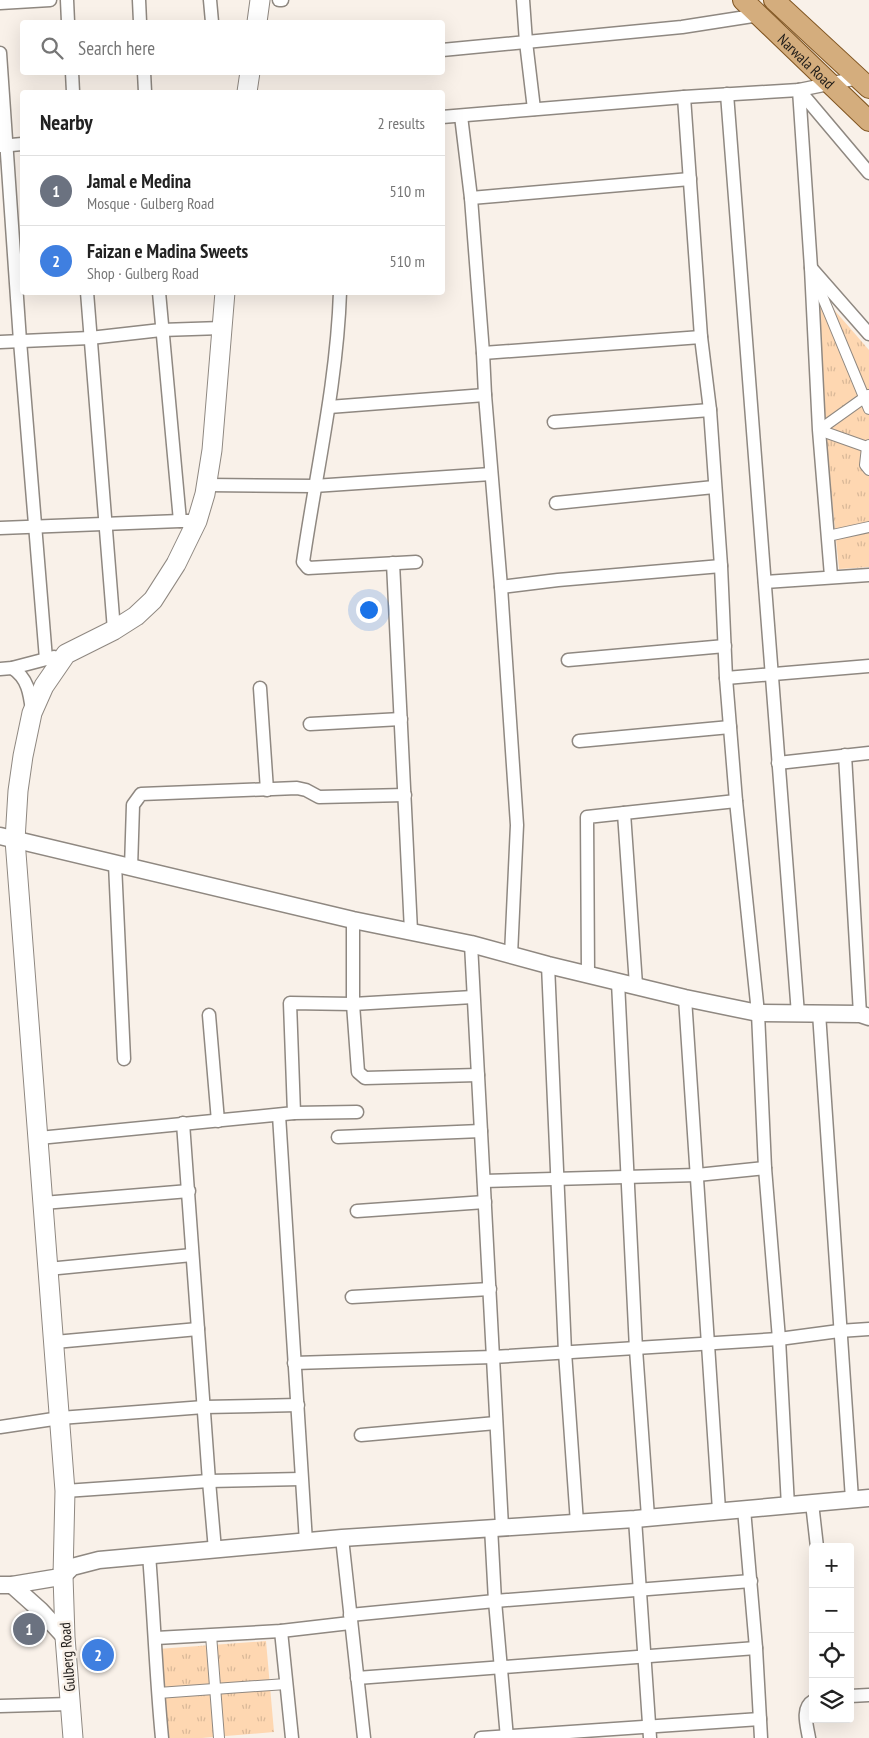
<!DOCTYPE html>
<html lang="en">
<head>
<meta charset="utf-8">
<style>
	body { margin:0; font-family:"PT Sans Narrow",sans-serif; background:#f2f2f2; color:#222 }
	.controls { position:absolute; right:15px; bottom:15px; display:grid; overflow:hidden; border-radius:5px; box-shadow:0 5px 20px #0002 }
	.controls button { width:45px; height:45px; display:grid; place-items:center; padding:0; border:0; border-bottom:1px solid #e0e0e0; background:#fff; color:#222; font:25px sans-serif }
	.you { position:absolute; left:368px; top:609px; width:18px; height:18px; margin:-12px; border:4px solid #fff; border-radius:50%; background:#1a73e8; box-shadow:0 0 0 8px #1a73e833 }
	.badge { display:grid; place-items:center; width:32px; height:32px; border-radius:50%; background:#b45309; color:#fff; font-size:16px; font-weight:700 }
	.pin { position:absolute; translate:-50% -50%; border:2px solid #fff; box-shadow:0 1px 5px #0006 }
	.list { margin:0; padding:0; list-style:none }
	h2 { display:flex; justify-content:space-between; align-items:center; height:65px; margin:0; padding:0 20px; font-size:21px }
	h2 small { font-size:16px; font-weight:400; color:#767676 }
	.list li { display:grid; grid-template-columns:32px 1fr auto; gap:15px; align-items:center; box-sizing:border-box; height:70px; padding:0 20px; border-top:1px solid #e0e0e0 }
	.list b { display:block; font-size:19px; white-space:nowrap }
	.list p { margin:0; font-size:16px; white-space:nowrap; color:#767676 }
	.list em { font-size:16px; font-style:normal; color:#767676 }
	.icon { flex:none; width:28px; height:28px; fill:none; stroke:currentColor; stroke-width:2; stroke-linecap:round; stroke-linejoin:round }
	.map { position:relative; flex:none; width:869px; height:1738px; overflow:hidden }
	.search { position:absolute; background:#fff; box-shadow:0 5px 20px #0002; left:20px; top:20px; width:425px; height:55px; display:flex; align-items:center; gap:12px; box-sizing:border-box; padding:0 18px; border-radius:5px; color:#767676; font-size:19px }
	.panel { position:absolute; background:#fff; box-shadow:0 5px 20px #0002; left:20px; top:90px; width:425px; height:205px; border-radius:5px }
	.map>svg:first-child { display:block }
	.park { fill:url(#park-tufts) }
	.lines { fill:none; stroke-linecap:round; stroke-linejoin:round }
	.pedestrian-casing { stroke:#8f8881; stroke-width:12 }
	.minor-casing { stroke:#8f8881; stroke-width:15 }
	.tertiary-casing { stroke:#8f8881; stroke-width:19 }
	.secondary-casing { stroke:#8f8881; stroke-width:21 }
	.primary-casing { stroke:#815622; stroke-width:22 }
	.pedestrian { stroke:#fff; stroke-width:10 }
	.minor { stroke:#fff; stroke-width:12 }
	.tertiary { stroke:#fff; stroke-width:16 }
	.secondary { stroke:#fff; stroke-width:19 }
	.primary { stroke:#d4ad7d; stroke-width:20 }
	.labels { text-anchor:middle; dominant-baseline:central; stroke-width:5; stroke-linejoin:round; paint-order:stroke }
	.street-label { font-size:15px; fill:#1e1b18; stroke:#f9f1e9 }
</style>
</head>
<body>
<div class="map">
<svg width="869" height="1738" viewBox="0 0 869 1738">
	<defs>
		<pattern id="park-tufts" width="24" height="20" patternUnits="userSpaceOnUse" patternTransform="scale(1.25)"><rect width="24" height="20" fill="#fed7b1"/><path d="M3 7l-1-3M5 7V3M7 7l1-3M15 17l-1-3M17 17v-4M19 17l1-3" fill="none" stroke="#d9b898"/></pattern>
	</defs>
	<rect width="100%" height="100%" fill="#f9f1e9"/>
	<g class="park">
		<polygon points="823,297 869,350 869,567 839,569 812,300"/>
		<polygon points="266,1641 274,1732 202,1738 165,1738 158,1649"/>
	</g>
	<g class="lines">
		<g class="pedestrian-casing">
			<g id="pedestrian">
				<polyline points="813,274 869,409"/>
				<polyline points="869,445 867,447 865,465 869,470"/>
				<polyline points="867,447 819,430 868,395"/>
				<polyline points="828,536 869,527"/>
				<polyline points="211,1635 219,1738"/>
				<polyline points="158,1693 286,1684"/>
			</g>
		</g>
		<g class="minor-casing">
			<g id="minor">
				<polyline points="67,0 68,22"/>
				<polyline points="139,0 140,22"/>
				<polyline points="210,0 212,22"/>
				<polyline points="279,0 282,0"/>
				<polyline points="523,0 526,42 534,109"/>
				<polyline points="0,3 50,0"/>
				<polyline points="442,50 682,27 759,15"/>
				<polyline points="0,53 20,341 46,659"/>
				<polyline points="72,72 73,92"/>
				<polyline points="144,72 145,92"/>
				<polyline points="799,90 811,268 819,430 831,576"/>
				<polyline points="799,90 869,173"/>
				<polyline points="727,94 798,1014"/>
				<polyline points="684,97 701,337 710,410 721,566 726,678 736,801 758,1013 765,1168 779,1339 788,1506"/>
				<polyline points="461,116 471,198 483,353 485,395 501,587 517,825 511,955"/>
				<polyline points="442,117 684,97 799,90 858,78"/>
				<polyline points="0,146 22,144"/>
				<polyline points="471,198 690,179"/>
				<polyline points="811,268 869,334"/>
				<polyline points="87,292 114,630"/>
				<polyline points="159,292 180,521 197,521"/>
				<path d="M340,292C337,383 316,472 303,562L308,568L416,562"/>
				<polyline points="0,342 90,338 161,330 222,328"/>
				<polyline points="483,353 701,337"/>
				<polyline points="329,407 485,395"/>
				<polyline points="554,422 710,410"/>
				<polyline points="206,485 314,486 491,474"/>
				<polyline points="556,503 714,487"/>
				<polyline points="0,528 180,521"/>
				<polyline points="393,563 411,931"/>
				<polyline points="765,582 869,575"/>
				<polyline points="501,587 558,580 721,566"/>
				<polyline points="568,660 725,646"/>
				<path d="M12,668C28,678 30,694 32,711"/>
				<polyline points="0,669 12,668 54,657"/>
				<polyline points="726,678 869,666"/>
				<polyline points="260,688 267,790"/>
				<polyline points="310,724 401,719"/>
				<polyline points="579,741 730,727"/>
				<polyline points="845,755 860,1014"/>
				<polyline points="778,763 869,753"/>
				<polyline points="115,864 124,1059"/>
				<polyline points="131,868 133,805 141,794 297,788 306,790 319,797 405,795"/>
				<polyline points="353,920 353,1004 358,1072 365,1078 478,1075"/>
				<polyline points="471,944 502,1527"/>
				<polyline points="548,965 565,1352 577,1523"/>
				<polyline points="588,974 587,817 624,813"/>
				<polyline points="618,982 636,1349 648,1517"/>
				<polyline points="636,985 624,813 736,801"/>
				<polyline points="685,998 719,1510"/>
				<polyline points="819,1013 852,1499"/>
				<polyline points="209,1015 218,1121"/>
				<polyline points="294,1113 357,1112"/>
				<polyline points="279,1115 306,1542"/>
				<polyline points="183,1123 209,1481 215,1550"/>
				<polyline points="338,1137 481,1131"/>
				<polyline points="39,1138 294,1113 290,1003 353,1004 473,997"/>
				<polyline points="484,1181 697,1175 765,1168"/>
				<polyline points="43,1203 189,1191"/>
				<polyline points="357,1211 485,1202"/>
				<polyline points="48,1269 192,1255"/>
				<polyline points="352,1297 490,1289"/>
				<polyline points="55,1342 198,1329"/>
				<polyline points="294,1363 493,1357 779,1339 839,1331 869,1329"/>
				<polyline points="0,1427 60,1418 204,1407 298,1405"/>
				<polyline points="361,1435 496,1423"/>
				<polyline points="65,1491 209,1481 301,1479"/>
				<polyline points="812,1503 817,1547"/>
				<polyline points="744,1509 756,1648 761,1738"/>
				<polyline points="635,1519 650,1738"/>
				<polyline points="491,1527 495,1601 507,1738"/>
				<polyline points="342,1538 364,1738"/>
				<path d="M149,1555C154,1616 156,1677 162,1738"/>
				<polyline points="350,1615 495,1601 751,1581"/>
				<polyline points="281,1631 292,1738"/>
				<polyline points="156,1638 281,1631 350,1623"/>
				<polyline points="357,1678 756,1648"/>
				<polyline points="850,1696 869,1695"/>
				<polyline points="0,1706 70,1704"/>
				<polyline points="481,1738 760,1719"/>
				<path d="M809,1738C807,1726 801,1708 813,1701"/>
			</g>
		</g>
		<g class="tertiary-casing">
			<g id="tertiary">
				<polyline points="0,836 353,920 471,944 548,965 685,998 758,1013 860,1014 869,1017"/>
				<polyline points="0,1585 12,1585 54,1578 63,1576 72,1567 99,1560 342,1538 635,1519 869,1498"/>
				<polyline points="12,1585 40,1610 65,1637"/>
			</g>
		</g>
		<g class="secondary-casing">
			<g id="secondary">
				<polyline points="257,22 260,0"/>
				<polyline points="247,92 250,72"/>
				<polyline points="73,1738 65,1637 63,1576 65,1491 15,840 18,791 23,756 32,713 44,686 66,654 114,630 136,616 153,600 176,564 197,521 205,494 212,450 225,292"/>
			</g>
		</g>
		<g class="primary-casing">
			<g id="primary">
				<path id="s1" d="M743,0L869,121"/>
				<polyline points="774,0 869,88"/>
			</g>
		</g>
		<use href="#pedestrian" class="pedestrian"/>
		<use href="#minor" class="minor"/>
		<use href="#tertiary" class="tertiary"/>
		<use href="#secondary" class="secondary"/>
		<use href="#primary" class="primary"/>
	</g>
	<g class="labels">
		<g class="street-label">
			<text stroke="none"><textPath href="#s1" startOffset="88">Narwala Road</textPath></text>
			<text transform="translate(67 1657) rotate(-94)">Gulberg Road</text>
		</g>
	</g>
</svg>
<div class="controls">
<button>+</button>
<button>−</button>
<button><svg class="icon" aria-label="locate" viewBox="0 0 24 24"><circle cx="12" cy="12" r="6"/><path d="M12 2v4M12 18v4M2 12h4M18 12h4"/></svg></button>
<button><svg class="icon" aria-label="layers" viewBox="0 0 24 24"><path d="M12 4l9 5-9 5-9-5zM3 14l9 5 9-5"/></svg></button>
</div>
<div class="you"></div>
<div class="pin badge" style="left:29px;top:1629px;background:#6b7280">1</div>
<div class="pin badge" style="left:98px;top:1655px;background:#3f7fe0">2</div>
<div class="search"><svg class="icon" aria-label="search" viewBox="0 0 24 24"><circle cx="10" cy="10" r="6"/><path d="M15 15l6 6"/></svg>Search here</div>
<section class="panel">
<h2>Nearby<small>2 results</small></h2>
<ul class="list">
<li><span class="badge" style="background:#6b7280">1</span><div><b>Jamal e Medina</b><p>Mosque · Gulberg Road</p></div><em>510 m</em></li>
<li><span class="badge" style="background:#3f7fe0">2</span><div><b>Faizan e Madina Sweets</b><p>Shop · Gulberg Road</p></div><em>510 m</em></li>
</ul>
</section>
</div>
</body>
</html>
